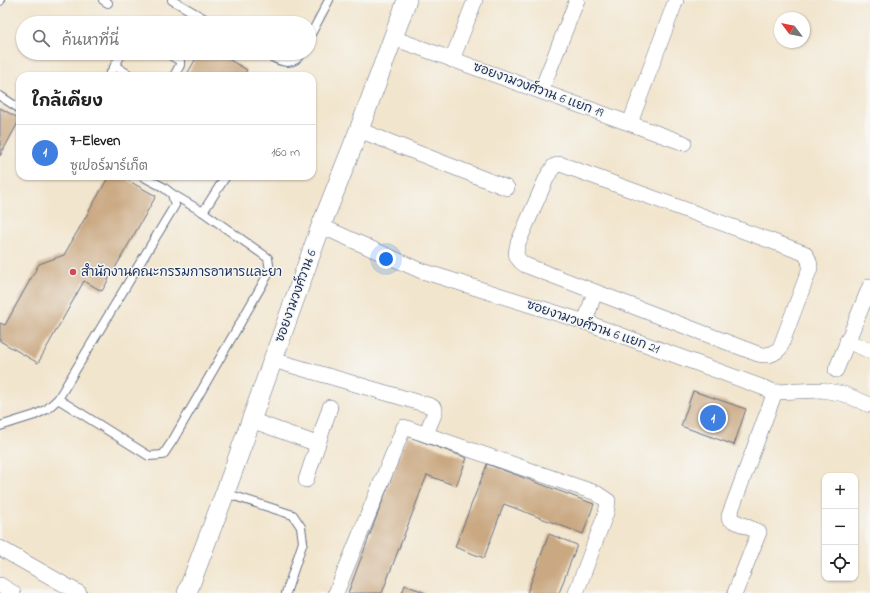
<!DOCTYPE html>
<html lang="th">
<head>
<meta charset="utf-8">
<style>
	body { margin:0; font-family:"Indie Flower","Playpen Sans Thai",sans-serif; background:#f6f6f6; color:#222 }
	.controls { position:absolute; right:12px; bottom:12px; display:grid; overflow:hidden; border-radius:8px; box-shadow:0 1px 3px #0004 }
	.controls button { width:36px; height:36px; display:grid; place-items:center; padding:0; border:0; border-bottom:1px solid #e0e0e0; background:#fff; color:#222; font:20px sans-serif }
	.compass { position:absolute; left:774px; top:12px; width:36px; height:36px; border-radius:50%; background:#fff; box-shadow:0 1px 3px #0004; rotate:302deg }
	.you { position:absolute; left:386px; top:259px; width:14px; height:14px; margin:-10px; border:3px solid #fff; border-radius:50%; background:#1a73e8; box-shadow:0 0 0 6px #1a73e833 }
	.badge { display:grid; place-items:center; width:26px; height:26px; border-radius:50%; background:#db2777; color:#fff; font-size:13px; font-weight:700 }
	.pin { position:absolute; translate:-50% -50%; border:2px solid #fff; box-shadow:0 1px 4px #0006 }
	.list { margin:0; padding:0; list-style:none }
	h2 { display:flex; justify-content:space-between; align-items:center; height:52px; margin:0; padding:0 16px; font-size:17px }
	h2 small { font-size:13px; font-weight:400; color:#767676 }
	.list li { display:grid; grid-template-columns:26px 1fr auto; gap:12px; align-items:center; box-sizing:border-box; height:56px; padding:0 16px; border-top:1px solid #e0e0e0 }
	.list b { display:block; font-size:15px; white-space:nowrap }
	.list p { margin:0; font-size:13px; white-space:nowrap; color:#767676 }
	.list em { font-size:13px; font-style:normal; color:#767676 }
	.icon { flex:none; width:22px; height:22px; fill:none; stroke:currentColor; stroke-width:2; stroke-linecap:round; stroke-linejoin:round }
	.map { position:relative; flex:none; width:870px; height:593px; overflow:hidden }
	.search { position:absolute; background:#fff; box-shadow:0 1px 3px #0004; left:16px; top:16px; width:300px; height:44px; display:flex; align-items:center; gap:10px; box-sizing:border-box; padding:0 14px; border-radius:22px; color:#767676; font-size:15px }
	.panel { position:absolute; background:#fff; box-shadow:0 1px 3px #0004; left:16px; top:72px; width:300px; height:108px; border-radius:12px }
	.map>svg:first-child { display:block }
	.building { fill:#caa982 }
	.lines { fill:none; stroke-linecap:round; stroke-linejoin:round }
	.service-casing { stroke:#666f85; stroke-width:10 }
	.minor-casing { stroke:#666f85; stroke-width:16 }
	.tertiary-casing { stroke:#666f85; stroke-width:20 }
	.service { stroke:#fff; stroke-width:8 }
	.minor { stroke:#fff; stroke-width:15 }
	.tertiary { stroke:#fff; stroke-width:19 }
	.poi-dot { fill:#d1495b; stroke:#f6f6f2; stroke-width:1.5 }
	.labels { text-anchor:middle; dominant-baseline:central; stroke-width:3; stroke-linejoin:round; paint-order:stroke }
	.street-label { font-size:13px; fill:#1b2f5e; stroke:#f6f6f2 }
	.poi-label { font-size:13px; fill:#1b2f5e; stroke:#f6f6f2; text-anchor:start }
</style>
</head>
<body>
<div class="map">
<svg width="870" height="593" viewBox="0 0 870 593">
	<rect width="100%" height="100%" fill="#f6f6f2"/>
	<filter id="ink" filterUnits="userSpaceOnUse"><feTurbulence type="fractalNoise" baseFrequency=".025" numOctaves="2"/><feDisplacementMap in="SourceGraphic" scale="8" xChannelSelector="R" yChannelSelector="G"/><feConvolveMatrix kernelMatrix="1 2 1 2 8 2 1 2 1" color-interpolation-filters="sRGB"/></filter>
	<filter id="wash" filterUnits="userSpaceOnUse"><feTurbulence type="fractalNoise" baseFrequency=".012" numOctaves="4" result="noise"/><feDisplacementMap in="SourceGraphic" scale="16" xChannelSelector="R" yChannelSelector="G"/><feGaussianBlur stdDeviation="0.9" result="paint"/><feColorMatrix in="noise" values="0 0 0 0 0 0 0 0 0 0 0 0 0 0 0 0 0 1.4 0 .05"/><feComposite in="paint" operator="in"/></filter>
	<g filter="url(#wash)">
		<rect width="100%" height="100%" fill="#f2e5cd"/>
		<g id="blocks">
			<g class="building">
				<polygon points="199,53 218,53 247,70 243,76 186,76"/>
				<polygon points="0,108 20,119 0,156"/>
				<polygon points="109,176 120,176 156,196 102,291 84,281 38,363 0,341 0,323 5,325 39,264 64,255"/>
				<polygon points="693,391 746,409 734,445 681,426"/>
				<polygon points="407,436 467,458 456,486 427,475 382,593 348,593"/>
				<polygon points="487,464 594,504 583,534 504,504 484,558 455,547"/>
				<polygon points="549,534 577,545 559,593 527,593"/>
				<polygon points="405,585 426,593 402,593"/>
			</g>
		</g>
	</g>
	<g filter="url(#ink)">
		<use href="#blocks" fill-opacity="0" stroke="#666f85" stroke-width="1"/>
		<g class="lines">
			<g class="service-casing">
				<g id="service">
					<polyline points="103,0 108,3"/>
					<polyline points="172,0 212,23"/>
					<polyline points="0,1 0,0"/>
					<polyline points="309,38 329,0"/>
					<polyline points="167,53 180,61 180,65 174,76"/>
					<path d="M265,53C276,60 293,69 301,53"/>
					<polyline points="115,66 131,76"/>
					<polyline points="109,76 122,53"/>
					<polyline points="0,96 20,109"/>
					<polyline points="203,212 226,176"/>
					<polyline points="58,399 149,456 163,455 173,440 270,271 268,258 203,212 172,194"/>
					<polyline points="0,426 35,415 47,409 58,399 175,205 172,194 163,187 142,176"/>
					<polyline points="225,493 293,515 301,527 303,542 286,593"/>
				</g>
			</g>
			<g class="minor-casing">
				<g id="minor">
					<polyline points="393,38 684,143"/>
					<polyline points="452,60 475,0"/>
					<polyline points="541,91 577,0"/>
					<polyline points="630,123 676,0"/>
					<polyline points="359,130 507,188"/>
					<path d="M560,164L804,253C809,258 810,262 810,268L780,348C774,355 766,356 758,354L525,265C515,258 515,254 518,243L547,177L554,166Z"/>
					<polyline points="321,226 419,270 585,322 775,392 822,390 844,394 870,405"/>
					<polyline points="585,322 595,292"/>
					<polyline points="847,341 870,351"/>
					<polyline points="273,360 431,406 435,409 435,412 426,434"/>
					<polyline points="836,370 870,286"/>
					<polyline points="251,420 317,444"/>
					<polyline points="306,480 330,407"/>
					<polyline points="0,548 79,593"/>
					<polyline points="0,585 13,593"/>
					<polyline points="336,593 404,427 596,493 608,501 606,513 576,593"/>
					<polyline points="735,593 759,532 734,521 729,518 729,516 775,392"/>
				</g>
			</g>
			<g class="tertiary-casing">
				<polyline id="tertiary" points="187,593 225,493 321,226 359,130 407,0"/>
			</g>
			<use href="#service" class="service"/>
			<use href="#minor" class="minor"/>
			<use href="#tertiary" class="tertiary"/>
		</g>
	</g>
	<circle class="poi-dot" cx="73" cy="272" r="4"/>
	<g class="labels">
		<g class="street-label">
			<text transform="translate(538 90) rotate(20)">ซอยงามวงศ์วาน 6 แยก 19</text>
			<text transform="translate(296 296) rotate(-70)">ซอยงามวงศ์วาน 6</text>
			<text transform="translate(593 327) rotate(19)">ซอยงามวงศ์วาน 6 แยก 21</text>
		</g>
		<g class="poi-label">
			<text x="81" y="272">สำนักงานคณะกรรมการอาหารและยา</text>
		</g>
	</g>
</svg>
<div class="controls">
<button>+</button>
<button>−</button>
<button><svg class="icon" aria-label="locate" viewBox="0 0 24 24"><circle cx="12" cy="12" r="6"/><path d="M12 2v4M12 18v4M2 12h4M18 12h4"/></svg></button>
</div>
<svg class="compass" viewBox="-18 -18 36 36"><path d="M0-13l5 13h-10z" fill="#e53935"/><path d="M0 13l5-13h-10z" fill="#767676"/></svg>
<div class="you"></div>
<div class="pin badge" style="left:713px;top:418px;background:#3f7fe0">1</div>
<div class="search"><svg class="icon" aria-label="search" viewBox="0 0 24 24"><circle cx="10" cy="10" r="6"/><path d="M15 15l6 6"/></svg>ค้นหาที่นี่</div>
<section class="panel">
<h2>ใกล้เคียง<small></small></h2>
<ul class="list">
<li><span class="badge" style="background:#3f7fe0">1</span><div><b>7-Eleven</b><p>ซูเปอร์มาร์เก็ต</p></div><em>160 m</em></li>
</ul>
</section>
</div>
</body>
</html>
